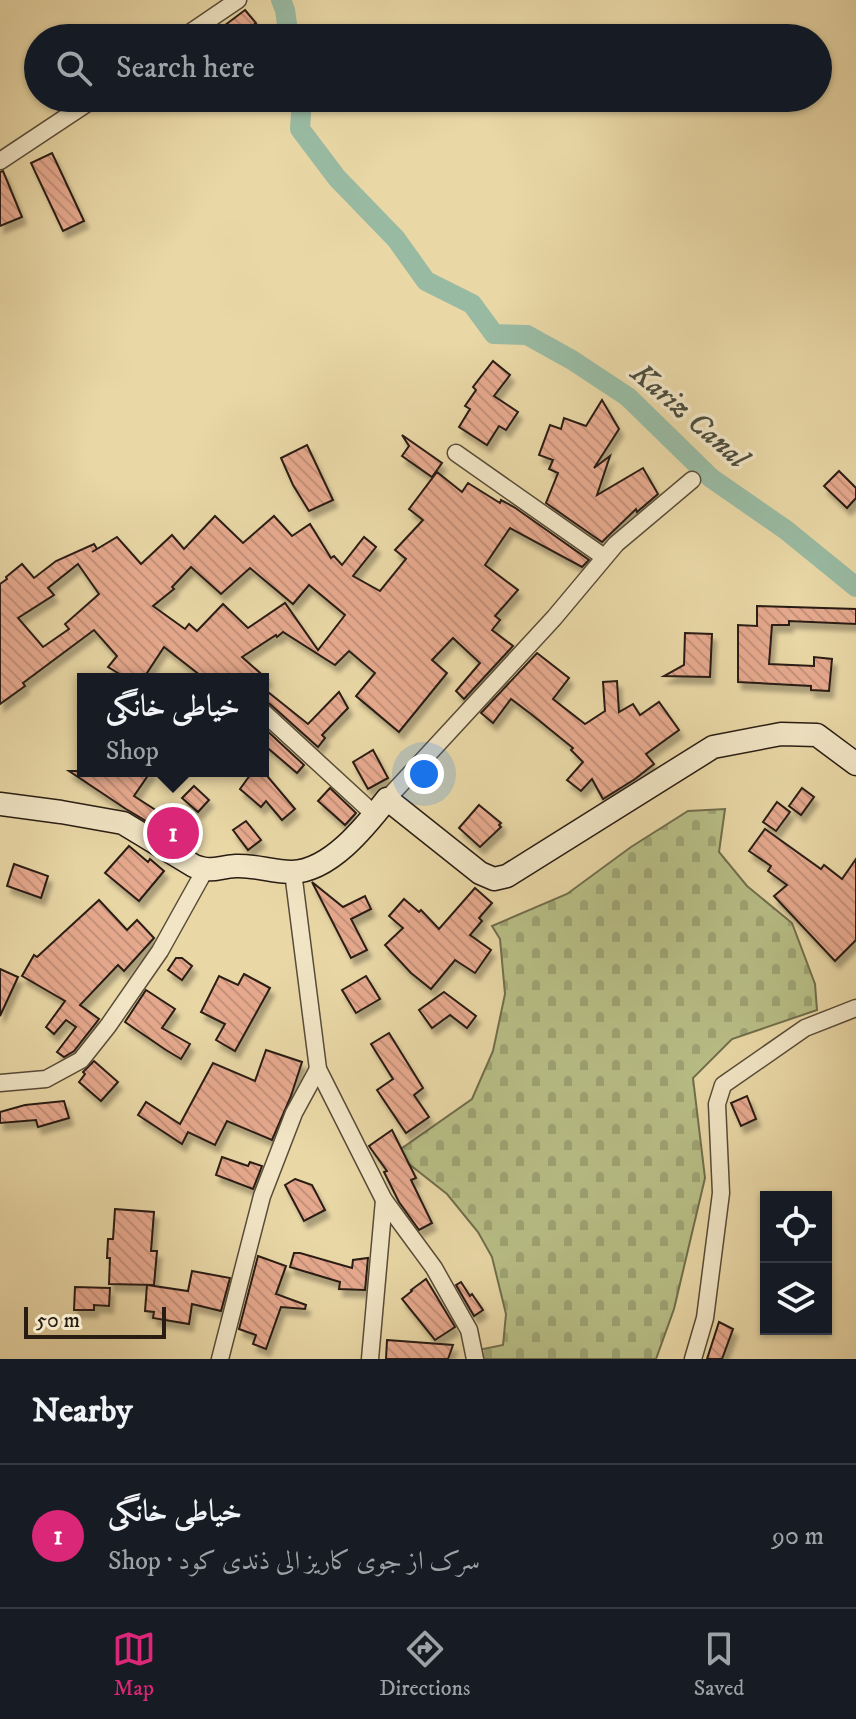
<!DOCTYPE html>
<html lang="en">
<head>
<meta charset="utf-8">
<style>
	body { margin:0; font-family:"IM FELL DW Pica",Amiri,serif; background:#242831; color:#f1f3f6 }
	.controls { position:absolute; right:24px; bottom:24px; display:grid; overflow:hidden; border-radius:0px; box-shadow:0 2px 6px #0004 }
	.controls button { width:72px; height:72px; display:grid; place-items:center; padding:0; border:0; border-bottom:2px solid #363941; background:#171b24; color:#f1f3f6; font:40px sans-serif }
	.scale { position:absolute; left:24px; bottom:20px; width:142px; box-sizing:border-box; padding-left:8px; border:4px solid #291d13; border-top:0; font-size:22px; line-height:28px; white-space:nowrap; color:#291d13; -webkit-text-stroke:6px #f1e5c5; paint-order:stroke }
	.you { position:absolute; left:424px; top:774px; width:28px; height:28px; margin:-20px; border:6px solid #fff; border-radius:50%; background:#1a73e8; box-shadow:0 0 0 12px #1a73e833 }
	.badge { display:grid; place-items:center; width:52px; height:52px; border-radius:50%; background:#db2777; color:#fff; font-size:26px; font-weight:700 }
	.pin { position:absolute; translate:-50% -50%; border:4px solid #fff; box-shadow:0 2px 8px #0006 }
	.popup { position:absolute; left:77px; top:673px; width:192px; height:104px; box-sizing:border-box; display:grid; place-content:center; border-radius:0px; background:#171b24; filter:drop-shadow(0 2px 6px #0005); font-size:26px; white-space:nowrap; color:#9ea1a6 }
	.popup b { font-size:30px; color:#f1f3f6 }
	.popup::after { content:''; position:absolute; left:50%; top:100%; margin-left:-16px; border:16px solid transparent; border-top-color:#171b24 }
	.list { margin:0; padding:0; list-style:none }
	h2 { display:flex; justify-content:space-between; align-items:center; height:104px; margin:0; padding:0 32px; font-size:34px }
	h2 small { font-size:26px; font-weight:400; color:#9ea1a6 }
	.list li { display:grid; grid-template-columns:52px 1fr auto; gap:24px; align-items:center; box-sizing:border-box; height:144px; padding:0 32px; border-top:2px solid #363941 }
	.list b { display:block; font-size:30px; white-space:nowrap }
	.list p { margin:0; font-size:26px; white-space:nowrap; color:#9ea1a6 }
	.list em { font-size:26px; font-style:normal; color:#9ea1a6 }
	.icon { flex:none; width:44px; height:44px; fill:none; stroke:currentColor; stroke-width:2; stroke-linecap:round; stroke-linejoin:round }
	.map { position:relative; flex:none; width:856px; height:1359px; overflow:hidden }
	.search { position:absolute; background:#171b24; box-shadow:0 2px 6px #0004; left:24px; right:24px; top:24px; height:88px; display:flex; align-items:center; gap:20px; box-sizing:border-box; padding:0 28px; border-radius:44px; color:#9ea1a6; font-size:30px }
	.sheet { height:248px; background:#171b24 }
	nav { display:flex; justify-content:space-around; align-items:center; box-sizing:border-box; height:112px; border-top:2px solid #363941; background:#171b24; font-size:22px; color:#9ea1a6 }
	nav a { display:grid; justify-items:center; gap:4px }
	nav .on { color:#db2777 }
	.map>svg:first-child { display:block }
	.cemetery { fill:url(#cemetery-stones); stroke:#706e4c; stroke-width:2 }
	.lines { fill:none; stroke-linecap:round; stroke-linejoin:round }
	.canal { stroke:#99baa2; stroke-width:20 }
	.building { fill:url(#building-back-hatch); stroke:#291d13; stroke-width:2; fill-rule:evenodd; filter:url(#shadow) }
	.street-casing { stroke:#594c38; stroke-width:19 }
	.secondary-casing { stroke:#291d13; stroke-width:25 }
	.street { stroke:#f1e5c5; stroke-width:16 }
	.secondary { stroke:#f1e5c5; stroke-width:22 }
	.labels { text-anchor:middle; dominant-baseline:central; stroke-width:7; stroke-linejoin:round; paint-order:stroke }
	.water-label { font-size:30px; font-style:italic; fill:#4b4c3e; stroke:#f1e5c5 }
</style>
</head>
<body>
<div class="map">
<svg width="856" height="1359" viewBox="0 0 856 1359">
	<defs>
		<pattern id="cemetery-stones" width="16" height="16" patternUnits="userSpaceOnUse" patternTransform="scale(2)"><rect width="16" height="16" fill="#b8be86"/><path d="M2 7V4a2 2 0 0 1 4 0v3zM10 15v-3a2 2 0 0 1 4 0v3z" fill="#9ea373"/></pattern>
		<pattern id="building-back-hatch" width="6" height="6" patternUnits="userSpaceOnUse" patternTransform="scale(2)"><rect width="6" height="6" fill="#e6a98e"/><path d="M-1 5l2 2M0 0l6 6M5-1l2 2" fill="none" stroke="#c5917a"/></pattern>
		<filter id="shadow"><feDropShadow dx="4" dy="7" stdDeviation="2" flood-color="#0004"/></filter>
	</defs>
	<rect width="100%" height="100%" fill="#e9d7a6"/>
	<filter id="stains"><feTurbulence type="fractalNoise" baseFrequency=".0025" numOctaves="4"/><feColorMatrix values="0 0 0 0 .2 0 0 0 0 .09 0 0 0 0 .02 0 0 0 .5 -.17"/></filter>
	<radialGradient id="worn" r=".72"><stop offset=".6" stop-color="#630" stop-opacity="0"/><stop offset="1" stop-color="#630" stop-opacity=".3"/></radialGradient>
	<polygon class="cemetery" points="725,809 719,852 747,886 792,923 815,984 817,1010 732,1039 693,1078 705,1178 674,1309 656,1359 477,1359 478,1350 503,1345 506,1314 492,1257 478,1232 447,1194 395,1153 472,1099 493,1051 505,994 500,939 492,926 567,894 631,847 688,811"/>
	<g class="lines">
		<g class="canal">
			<polyline points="281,0 285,10 289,38"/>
			<polyline points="302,98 300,129 337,178 396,239 426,281 472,304 494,334 527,335 572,360 628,397 711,478 786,530 856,587"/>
		</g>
	</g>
	<g class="building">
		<polygon points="245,10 256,23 236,38 208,38"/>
		<polygon points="52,153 84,221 63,231 31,163"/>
		<polygon points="3,171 22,217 0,226 0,172"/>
		<polygon points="493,361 510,375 494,396 518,412 506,430 499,426 487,445 459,427 470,409 465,406 476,390 473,387"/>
		<polygon points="602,400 619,429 594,468 610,456 597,495 643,468 658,494 637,512 636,509 602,542 546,503 558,473 549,469 553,460 539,455 550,425 561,429 564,418 586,426"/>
		<polygon points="402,435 442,463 432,477 402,456 409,446"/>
		<polygon points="307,445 333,500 309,511 293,485 281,458"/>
		<polygon points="839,471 856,488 856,498 847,508 824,486"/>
		<path d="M437,472L462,492L468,483L500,503L501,500L514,507L589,560L582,567L510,528L485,565L518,590L495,616L500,620L492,630L513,646L464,699L456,691L480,663L453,638L432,660L447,673L399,732L356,696L375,673L349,651L335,665L283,632L277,637L276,635L242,657L267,679H205L164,647L143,679H128L108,667L117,656L94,630L23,683L25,686L0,704V584L7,579L6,577L22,564L34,578L56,561L94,544L97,549L92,552L117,537L141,564L172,535L184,549L215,516L243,543L274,516L292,536L310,524L331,558L334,556L342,565L364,537L376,547L353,576L380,591L406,559L395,550L423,520L409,509ZM78,564L99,594L65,624L69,629L43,647L18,618L54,595L48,588ZM191,567L221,594L250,568L293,604L309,585L345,615L318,650L285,603L248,628L223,604L197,631L189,624L185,629L153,606L174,589L172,587Z"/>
		<polygon points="757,606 856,609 856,624 789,621 789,625 772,625 769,664 814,666 814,657 832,659 829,691 811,690 811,686 738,682 738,625 757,626"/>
		<polygon points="685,633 712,634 710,677 664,676 684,665"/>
		<polygon points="537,653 569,678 553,699 585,724 605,711 603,682 617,681 619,712 633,704 640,715 659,702 679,730 646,754 654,764 635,779 603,799 592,779 581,791 567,780 583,762 571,750 573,748 531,714 511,699 493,723 481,713"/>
		<polygon points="263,688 308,724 339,692 348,708 322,735 325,738 318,747 270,704 263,701"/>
		<polygon points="263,727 304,765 297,773 263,744"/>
		<polygon points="373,750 388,778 368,789 353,762"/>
		<polygon points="69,771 151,771 134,796 168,818 161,830 126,809"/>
		<polygon points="253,771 263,771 295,809 282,820 266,801 261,807 240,789"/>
		<polygon points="194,786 209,800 198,812 182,798"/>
		<polygon points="330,788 356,813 345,825 318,801"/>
		<polygon points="802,788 814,797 801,815 789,806"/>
		<polygon points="777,802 790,812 776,831 763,822"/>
		<polygon points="479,805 501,823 499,825 501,827 480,847 459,828"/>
		<polygon points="246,821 261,840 248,850 233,830"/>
		<polygon points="765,829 821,869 824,865 842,879 856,859 856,940 835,961 774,896 787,885 768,871 771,866 749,851"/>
		<polygon points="129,846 148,862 150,859 164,871 139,901 105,873"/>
		<polygon points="14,864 48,876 41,898 7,886"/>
		<polygon points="312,882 343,907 365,896 371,909 351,919 367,950 351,958"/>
		<polygon points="475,888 492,903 479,918 482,921 470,935 491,950 475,973 455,960 431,989 411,973 385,945 403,928 389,916 404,899 419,912 421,910 439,929"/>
		<polygon points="99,900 127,930 137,920 154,938 124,971 118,965 80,1005 99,1019 74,1051 64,1057 57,1052 76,1027 66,1020 54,1034 46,1027 65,1001 22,976 34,955 37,957"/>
		<polygon points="176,958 182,958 192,966 182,980 168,970"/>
		<polygon points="0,969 18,977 0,1016"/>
		<polygon points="244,974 270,988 235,1051 216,1040 225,1024 201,1012 219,976 238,985"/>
		<polygon points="366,976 380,999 356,1013 342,990"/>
		<polygon points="146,990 175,1009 162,1028 190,1044 181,1059 166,1050 125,1022"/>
		<polygon points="444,992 476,1016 467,1028 450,1015 432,1028 419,1010"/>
		<polygon points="389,1033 423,1088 414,1095 429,1117 406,1133 377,1090 393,1079 371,1044"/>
		<polygon points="266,1050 302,1062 291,1096 272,1140 227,1121 215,1145 188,1132 182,1144 138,1115 146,1102 180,1124 213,1063 255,1081"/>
		<polygon points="94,1061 118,1082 101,1101 79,1082 85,1074 83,1072"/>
		<polygon points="747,1096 756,1119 741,1126 731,1103"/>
		<polygon points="64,1101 69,1118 38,1127 36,1120 0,1123 0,1112 25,1105"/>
		<polygon points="392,1130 416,1178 411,1180 432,1223 419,1230 399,1202 384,1172 387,1171 369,1146"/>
		<polygon points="222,1157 248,1166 250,1162 262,1166 253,1189 216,1175"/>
		<polygon points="295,1179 312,1185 325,1210 304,1221 285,1185"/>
		<polygon points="115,1209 154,1212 151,1251 157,1251 154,1285 109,1284 110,1258 107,1258 108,1239 113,1239"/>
		<polygon points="294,1253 300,1253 352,1268 353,1260 368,1258 365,1290 339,1289 340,1282 290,1267"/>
		<polygon points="258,1256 286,1266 276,1294 306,1305 305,1309 281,1307 266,1349 253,1344 256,1335 239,1329"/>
		<polygon points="192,1271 230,1278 221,1311 192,1304 189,1324 153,1318 154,1312 145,1311 147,1285 188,1291"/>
		<polygon points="426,1279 455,1327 435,1340 402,1299 412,1291 411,1290"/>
		<polygon points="461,1282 470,1296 472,1294 483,1310 474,1316 456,1285"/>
		<polygon points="75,1287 110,1288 109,1306 94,1305 94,1310 74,1310"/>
		<polygon points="719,1322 733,1329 722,1359 707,1359"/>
		<polygon points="387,1340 453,1345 448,1359 386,1359"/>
	</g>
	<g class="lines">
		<g class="street-casing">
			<g id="street">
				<polyline points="182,38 238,0"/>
				<polyline points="0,161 95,98"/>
				<polyline points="456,453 604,557"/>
				<polyline points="263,712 375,815"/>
				<polyline points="387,799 554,618 616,544 692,480"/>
				<polyline points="293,872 318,1069 384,1200 434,1268 469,1330 475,1359"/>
				<polyline points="0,1083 46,1079 81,1060 108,1026 160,951 205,870"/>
				<polyline points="220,1359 262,1196 294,1113 318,1069"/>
				<polyline points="370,1359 384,1200"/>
				<polyline points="693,1359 705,1318 721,1193 717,1104 723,1085 805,1028 856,1008"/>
			</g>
		</g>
		<g class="secondary-casing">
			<path id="secondary" d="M0,804L61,812L123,823L194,866C214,873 217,867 236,866C254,865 273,872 292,872C330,871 365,827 387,799L480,873L494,879L507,876L713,747L781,734L817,735L856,764"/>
		</g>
		<use href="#street" class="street"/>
		<use href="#secondary" class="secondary"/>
	</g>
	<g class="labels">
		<g class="water-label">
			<text transform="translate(689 416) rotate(41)">Kariz Canal</text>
		</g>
	</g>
	<rect width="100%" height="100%" filter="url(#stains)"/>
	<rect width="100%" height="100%" fill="url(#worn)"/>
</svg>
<div class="controls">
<button><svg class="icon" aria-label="locate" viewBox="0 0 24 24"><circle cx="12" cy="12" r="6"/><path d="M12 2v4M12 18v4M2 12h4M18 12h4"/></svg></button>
<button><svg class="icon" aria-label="layers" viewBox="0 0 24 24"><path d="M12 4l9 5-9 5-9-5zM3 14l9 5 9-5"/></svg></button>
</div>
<div class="scale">50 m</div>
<div class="you"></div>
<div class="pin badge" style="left:173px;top:833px">1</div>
<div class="popup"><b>خیاطی خانگی</b>Shop</div>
<div class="search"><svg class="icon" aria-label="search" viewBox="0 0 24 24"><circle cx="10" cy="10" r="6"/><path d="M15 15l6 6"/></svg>Search here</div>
</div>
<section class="sheet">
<h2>Nearby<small></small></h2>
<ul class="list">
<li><span class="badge">1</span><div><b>خیاطی خانگی</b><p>Shop · سرک از جوی کاریز الی ذندی کود</p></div><em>90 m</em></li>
</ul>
</section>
<nav>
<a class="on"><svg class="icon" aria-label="map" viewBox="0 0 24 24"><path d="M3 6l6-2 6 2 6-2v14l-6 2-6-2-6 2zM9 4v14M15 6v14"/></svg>Map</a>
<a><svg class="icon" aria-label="directions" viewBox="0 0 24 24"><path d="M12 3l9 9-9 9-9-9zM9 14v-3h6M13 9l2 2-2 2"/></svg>Directions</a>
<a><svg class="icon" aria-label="saved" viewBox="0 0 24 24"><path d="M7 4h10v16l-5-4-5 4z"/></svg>Saved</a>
</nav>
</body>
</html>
